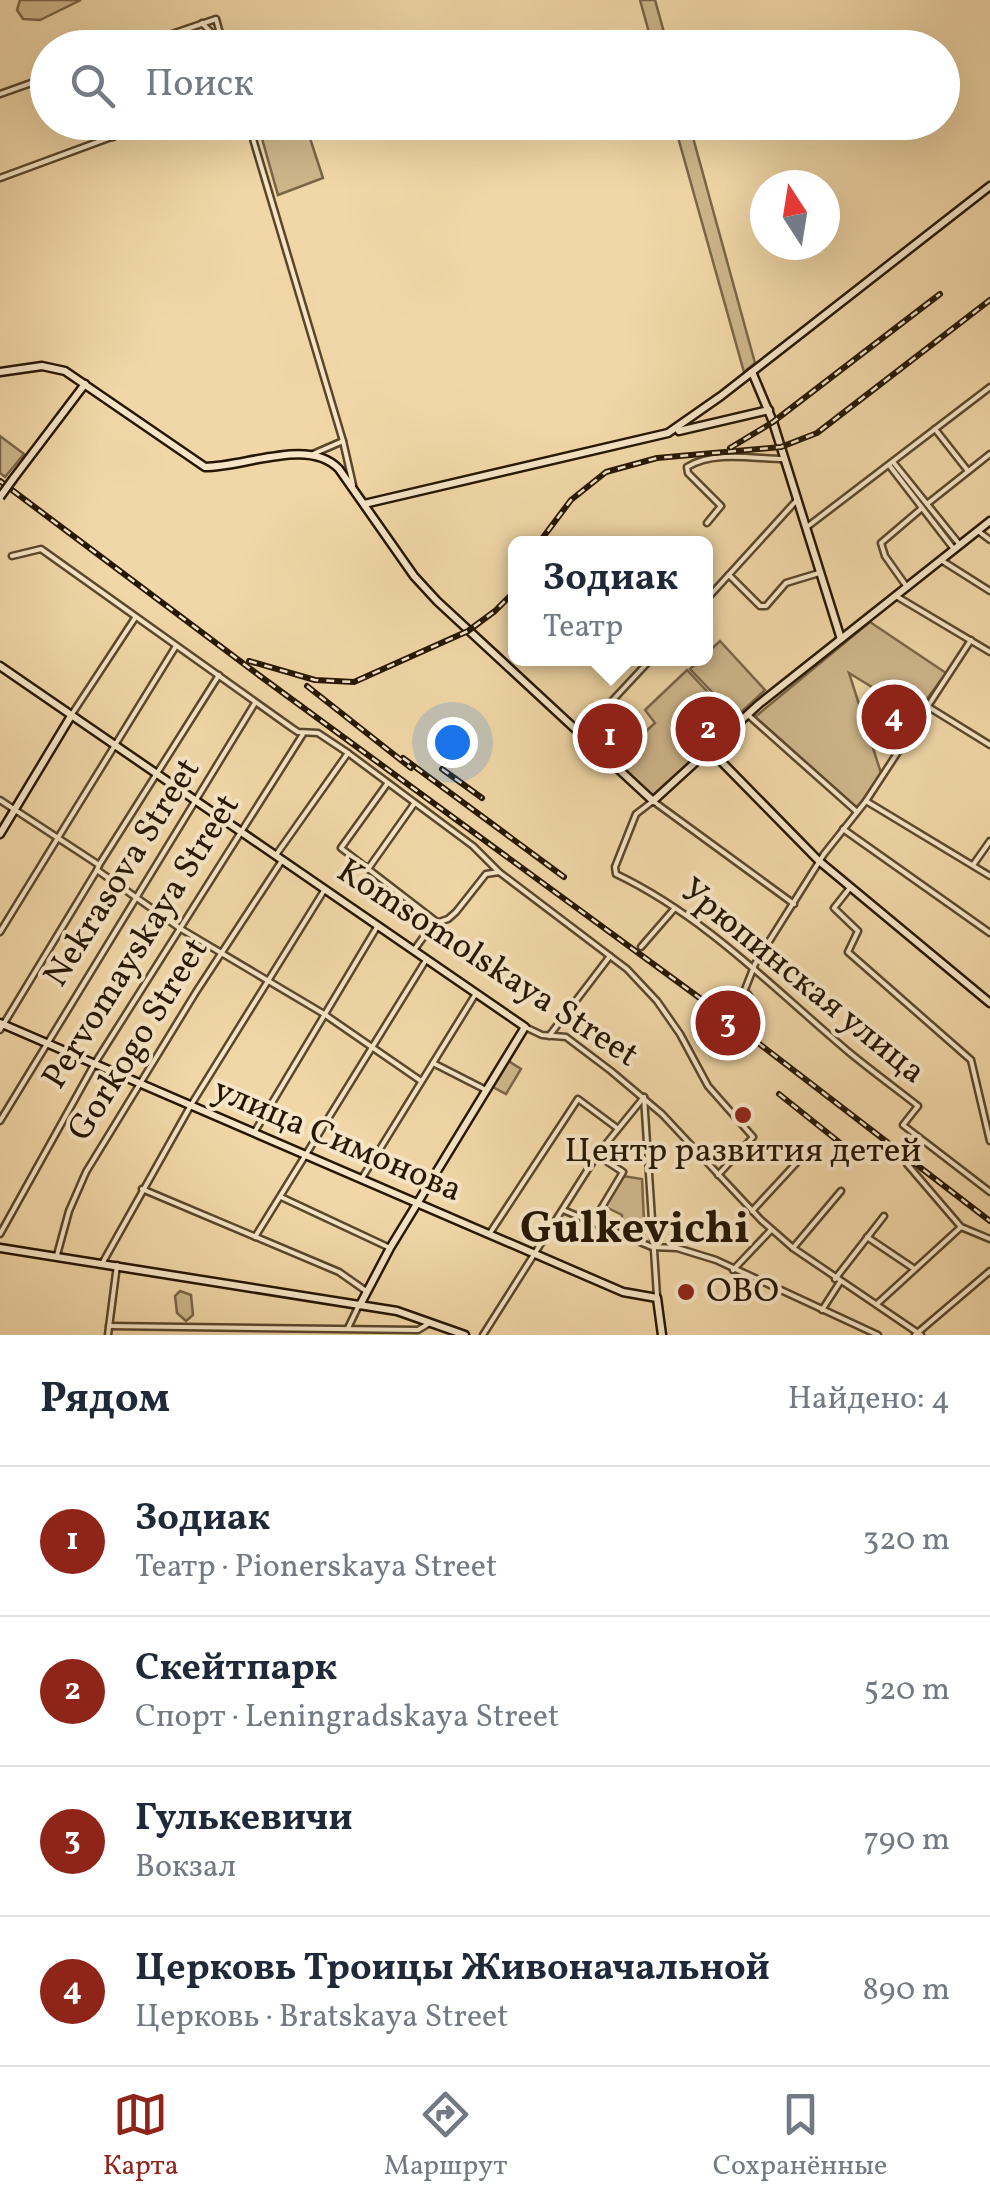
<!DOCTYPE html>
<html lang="ru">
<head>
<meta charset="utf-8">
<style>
	body { margin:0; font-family:Vollkorn,serif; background:#f6f6f7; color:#1f2937 }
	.compass { position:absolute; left:750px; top:170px; width:90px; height:90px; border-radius:50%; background:#fff; box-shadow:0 10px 40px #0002; rotate:348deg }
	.you { position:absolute; left:452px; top:742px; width:35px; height:35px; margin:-25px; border:8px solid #fff; border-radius:50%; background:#1a73e8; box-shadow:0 0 0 15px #1a73e833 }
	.badge { display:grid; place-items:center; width:65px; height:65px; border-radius:50%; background:#8f2418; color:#fff; font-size:32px; font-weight:700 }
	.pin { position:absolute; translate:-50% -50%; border:5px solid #fff; box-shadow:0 2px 10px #0006 }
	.popup { position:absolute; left:508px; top:536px; width:205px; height:130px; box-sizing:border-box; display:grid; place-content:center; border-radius:15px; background:#fff; filter:drop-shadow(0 2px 8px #0005); font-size:32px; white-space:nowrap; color:#747a83 }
	.popup b { font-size:38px; color:#1f2937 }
	.popup::after { content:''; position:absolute; left:50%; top:100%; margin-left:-20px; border:20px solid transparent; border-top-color:#fff }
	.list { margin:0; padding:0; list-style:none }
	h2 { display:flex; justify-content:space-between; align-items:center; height:130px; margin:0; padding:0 40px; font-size:42px }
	h2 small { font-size:32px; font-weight:400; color:#747a83 }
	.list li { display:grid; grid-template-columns:65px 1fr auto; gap:30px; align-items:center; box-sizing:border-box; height:150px; padding:0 40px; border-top:2px solid #e0e1e3 }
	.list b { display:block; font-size:38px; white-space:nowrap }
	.list p { margin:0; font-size:32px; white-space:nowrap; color:#747a83 }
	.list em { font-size:32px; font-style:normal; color:#747a83 }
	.icon { flex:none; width:55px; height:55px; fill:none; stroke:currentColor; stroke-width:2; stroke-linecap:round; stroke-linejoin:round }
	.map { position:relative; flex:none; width:990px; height:1335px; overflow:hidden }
	.search { position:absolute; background:#fff; box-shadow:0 10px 40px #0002; left:30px; right:30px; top:30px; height:110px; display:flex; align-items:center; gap:25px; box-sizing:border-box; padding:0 35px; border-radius:55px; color:#747a83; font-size:38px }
	.sheet { height:730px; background:#fff }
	nav { display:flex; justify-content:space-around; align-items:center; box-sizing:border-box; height:140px; border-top:2px solid #e0e1e3; background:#fff; font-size:28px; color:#747a83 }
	nav a { display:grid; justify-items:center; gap:5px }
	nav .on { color:#8f2418 }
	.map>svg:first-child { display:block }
	.green { fill:#ceb68b; stroke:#7a6647; stroke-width:2.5 }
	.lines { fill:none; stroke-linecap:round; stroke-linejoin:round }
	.street-casing { stroke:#59472c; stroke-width:9 }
	.secondary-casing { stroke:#261703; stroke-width:11 }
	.street { stroke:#f6e5c6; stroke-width:4 }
	.secondary { stroke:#f6e5c6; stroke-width:6 }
	.rail-casing { stroke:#261703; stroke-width:6 }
	.rail { stroke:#f6e5c6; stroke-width:2.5; stroke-dasharray:8; stroke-linecap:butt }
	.secondary-bridge-casing { stroke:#261703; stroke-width:11; stroke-linecap:butt }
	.secondary-bridge { stroke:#f6e5c6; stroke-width:6 }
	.poi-dot { fill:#8f2418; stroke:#f6e5c6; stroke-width:4 }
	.labels { text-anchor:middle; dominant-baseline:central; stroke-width:8; stroke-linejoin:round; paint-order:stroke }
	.street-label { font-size:35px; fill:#261703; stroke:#f6e5c6 }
	.poi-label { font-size:35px; fill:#261703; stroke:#f6e5c6 }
	.district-label { font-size:45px; font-weight:bold; fill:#261703; stroke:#f6e5c6 }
</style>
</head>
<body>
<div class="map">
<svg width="990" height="1335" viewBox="0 0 990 1335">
	<rect width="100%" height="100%" fill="#f1d7a7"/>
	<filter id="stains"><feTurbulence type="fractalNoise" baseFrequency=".002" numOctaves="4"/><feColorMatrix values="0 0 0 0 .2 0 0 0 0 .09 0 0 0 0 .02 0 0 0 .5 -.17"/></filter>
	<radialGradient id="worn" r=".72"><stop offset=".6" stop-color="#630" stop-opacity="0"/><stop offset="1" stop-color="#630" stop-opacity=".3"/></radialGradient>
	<g class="green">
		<polygon points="20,0 81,0 40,20 23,19 17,10"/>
		<polygon points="640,0 655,0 668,47 653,47"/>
		<polygon points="281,122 305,123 323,178 278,195 259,128"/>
		<polygon points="674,123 689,123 755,363 744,372"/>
		<polygon points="0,436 24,454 5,477 0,473"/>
		<polygon points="870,622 946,673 916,714 849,673 881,773 863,802 856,807 755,717"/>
		<polygon points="720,641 765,690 736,717 690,669"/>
		<polygon points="687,670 735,721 652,796 615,759 655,723 645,710"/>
		<polygon points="507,1060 521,1069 506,1094 491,1086"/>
		<polygon points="623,1176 642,1179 645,1242 622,1233 622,1215 604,1206"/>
		<polygon points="180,1291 191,1295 193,1315 186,1321 177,1313 175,1296"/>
	</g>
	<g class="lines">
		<g class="street-casing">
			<g id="street">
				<polyline points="202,23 223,45"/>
				<polyline points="131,48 216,19 224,48"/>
				<polyline points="0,94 48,77"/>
				<polyline points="107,122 113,137"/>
				<polyline points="248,122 343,441 353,485"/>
				<polyline points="0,178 152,122"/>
				<polyline points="935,429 968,471"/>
				<polyline points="313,454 343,441"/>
				<polyline points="894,463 960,545"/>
				<polyline points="889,465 953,548"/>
				<polyline points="927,504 990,454"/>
				<path d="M707,523L721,506L688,473L687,467C714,450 755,459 784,459"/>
				<polyline points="807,527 990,387"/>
				<polyline points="978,531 990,540"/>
				<polyline points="12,556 41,549 292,728 298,732 318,733 348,753 473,846 499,872"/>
				<polyline points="941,560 990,591"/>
				<polyline points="729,575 760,606 766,606 786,583 819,573"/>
				<polyline points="907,587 885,556 881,543 922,508"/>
				<polyline points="896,596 990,652"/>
				<polyline points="705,601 796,501"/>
				<polyline points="927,706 990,745"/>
				<polyline points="72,714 135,618"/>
				<polyline points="747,714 856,811"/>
				<polyline points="582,733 652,658"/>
				<polyline points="387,784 341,848 437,922"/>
				<polyline points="0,800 99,865 97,870 181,929 324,1014 421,1081"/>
				<polyline points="866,801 990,876"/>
				<polyline points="843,829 990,933"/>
				<polyline points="276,855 348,753"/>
				<polyline points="99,865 219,675"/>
				<polyline points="973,865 990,841"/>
				<polyline points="368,869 414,804"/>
				<polyline points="849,889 834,908 858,931 848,952 971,1060 990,1141"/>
				<path d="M794,904L653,801L636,814L615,867L616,874C706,917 775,990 850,1053C872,1071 895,1088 918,1106L903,1125L990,1192"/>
				<polyline points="0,932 176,646"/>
				<polyline points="641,947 674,909"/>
				<polyline points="414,950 433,924 448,919 456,912 486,874 499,872 627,969 657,1001 680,1034 708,1086 753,1137 718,1175"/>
				<polyline points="744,992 755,964 824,854 866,801 971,640"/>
				<circle cx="744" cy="998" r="5.5"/>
				<polyline points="525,1027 542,1035 566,1037 611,1071 662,1114 761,1220 793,1248 921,1335"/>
				<polyline points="0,1030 97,870"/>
				<polyline points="549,1036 610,956"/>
				<polyline points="433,1063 486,1090"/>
				<polyline points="644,1097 657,1296"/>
				<polyline points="0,1121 255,703"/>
				<polyline points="254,1133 377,927"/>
				<polyline points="907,1164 961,1227 990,1239"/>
				<polyline points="362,1178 475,995"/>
				<polyline points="142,1189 339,1272 366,1291"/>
				<polyline points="281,1197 390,1248"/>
				<polyline points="563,1210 652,1247 677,1248 716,1260 878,1335"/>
				<polyline points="752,1211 800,1159"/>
				<polyline points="593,1222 623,1172 597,1155"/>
				<polyline points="490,1233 578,1099 617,1128"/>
				<polyline points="0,1234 95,1063 303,734"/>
				<polyline points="255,1237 426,960"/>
				<polyline points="867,1237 913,1268"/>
				<polyline points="793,1248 841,1191"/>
				<polyline points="57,1255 69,1211 86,1172 196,992 281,862"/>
				<polyline points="103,1262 191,1105 325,889"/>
				<polyline points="733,1270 771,1230"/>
				<polyline points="835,1279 884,1216"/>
				<polyline points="878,1303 961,1227"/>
				<polyline points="822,1310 840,1282"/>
				<polyline points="109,1326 418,1330 428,1324"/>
				<polyline points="348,1328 359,1305"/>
				<polyline points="108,1335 117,1265"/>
				<polyline points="483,1335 597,1155 644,1097"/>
				<polyline points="915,1335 990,1271"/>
			</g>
		</g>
		<g class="secondary-casing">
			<g id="secondary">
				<path d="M0,372L42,366L65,371L205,467C245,467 309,437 339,469L414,576L437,601L653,801L759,704L990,521"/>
				<polyline points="752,372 773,422 841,639"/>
				<polyline points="679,431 769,410"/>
				<polyline points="13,479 85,384"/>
				<polyline points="364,504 668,433 721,396 990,186"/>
				<polyline points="0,666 525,1027 390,1248 360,1305"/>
				<polyline points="709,749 819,861 990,1003"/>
				<polyline points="0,834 71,716"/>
				<polyline points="0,1023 623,1292 657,1298 662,1335"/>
				<polyline points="0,1248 397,1311 465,1335"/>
			</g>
		</g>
		<use href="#street" class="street"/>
		<use href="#secondary" class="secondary"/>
		<g class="rail-casing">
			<g id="rail">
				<polyline points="730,448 773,422 940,294"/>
				<polyline points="0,481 260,676 697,996 990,1221"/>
				<polyline points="538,544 571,500 606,472 657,458 781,447 817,433 990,300"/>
				<polyline points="249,661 315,680 354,682 468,631 495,611 515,591"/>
				<polyline points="307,686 411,768"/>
				<polyline points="403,758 564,877"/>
				<polyline points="442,769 482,798"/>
				<polyline points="779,1094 859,1158"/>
			</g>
		</g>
		<use href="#rail" class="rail"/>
		<g class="secondary-bridge-casing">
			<polyline id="secondary-bridge" points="0,497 13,479"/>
		</g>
		<use href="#secondary-bridge" class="secondary-bridge"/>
	</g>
	<g class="poi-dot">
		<circle cx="743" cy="1115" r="10"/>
		<circle cx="686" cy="1292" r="10"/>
	</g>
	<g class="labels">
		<g class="street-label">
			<text transform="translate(123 873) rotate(-58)">Nekrasova Street</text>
			<text transform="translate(142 942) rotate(-58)">Pervomayskaya Street</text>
			<text transform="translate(487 964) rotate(33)">Komsomolskaya Street</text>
			<text transform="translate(802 982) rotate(39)">Урюпинская улица</text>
			<text transform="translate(139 1040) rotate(-58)">Gorkogo Street</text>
			<text transform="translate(337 1141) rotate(23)">улица Симонова</text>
		</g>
		<g class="poi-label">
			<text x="743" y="1152">Центр развития детей</text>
			<text x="706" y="1292" text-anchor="start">ОВО</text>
		</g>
		<g class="district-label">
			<text x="635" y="1230">Gulkevichi</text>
		</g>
	</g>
	<rect width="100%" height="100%" filter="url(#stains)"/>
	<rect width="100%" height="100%" fill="url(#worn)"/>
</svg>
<svg class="compass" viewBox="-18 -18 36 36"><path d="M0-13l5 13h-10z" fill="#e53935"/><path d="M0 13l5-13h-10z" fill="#747a83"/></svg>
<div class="you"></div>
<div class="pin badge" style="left:610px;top:736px">1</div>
<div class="popup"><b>Зодиак</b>Театр</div>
<div class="pin badge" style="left:708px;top:729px">2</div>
<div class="pin badge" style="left:728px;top:1023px">3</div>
<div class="pin badge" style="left:894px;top:717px">4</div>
<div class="search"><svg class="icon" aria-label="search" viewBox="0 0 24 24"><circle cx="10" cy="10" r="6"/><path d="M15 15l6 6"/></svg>Поиск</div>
</div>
<section class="sheet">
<h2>Рядом<small>Найдено: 4</small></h2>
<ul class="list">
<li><span class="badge">1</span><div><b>Зодиак</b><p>Театр · Pionerskaya Street</p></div><em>320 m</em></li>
<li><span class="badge">2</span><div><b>Скейтпарк</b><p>Спорт · Leningradskaya Street</p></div><em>520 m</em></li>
<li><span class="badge">3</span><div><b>Гулькевичи</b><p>Вокзал</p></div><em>790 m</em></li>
<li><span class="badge">4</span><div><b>Церковь Троицы Живоначальной</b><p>Церковь · Bratskaya Street</p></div><em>890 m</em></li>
</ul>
</section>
<nav>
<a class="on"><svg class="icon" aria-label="map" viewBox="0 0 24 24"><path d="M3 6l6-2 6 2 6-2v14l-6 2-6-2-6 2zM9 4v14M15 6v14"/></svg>Карта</a>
<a><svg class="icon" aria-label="directions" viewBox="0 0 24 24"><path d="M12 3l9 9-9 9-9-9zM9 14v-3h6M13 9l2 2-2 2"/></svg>Маршрут</a>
<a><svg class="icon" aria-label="saved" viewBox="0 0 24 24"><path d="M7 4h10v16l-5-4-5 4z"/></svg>Сохранённые</a>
</nav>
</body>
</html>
